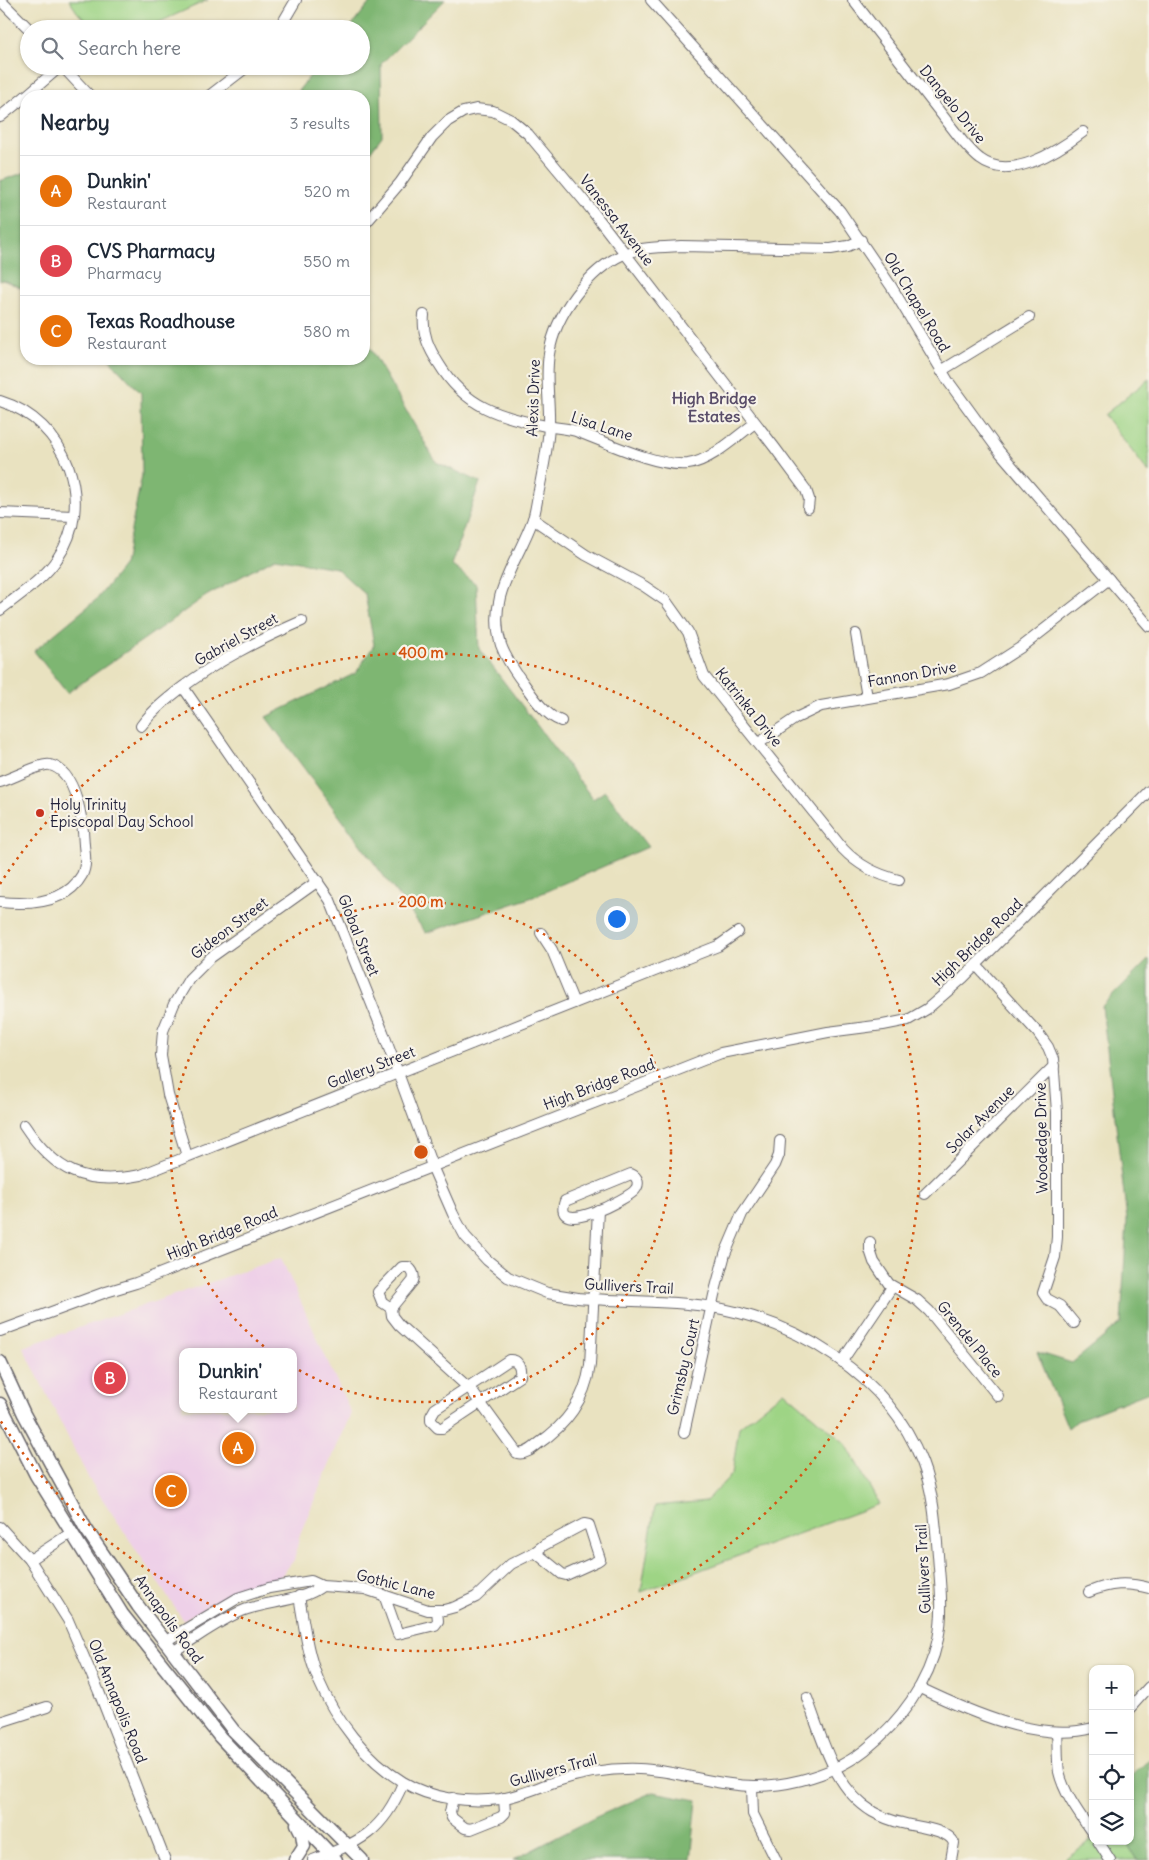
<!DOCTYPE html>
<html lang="en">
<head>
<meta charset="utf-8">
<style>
	body { margin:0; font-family:Delius,sans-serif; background:#f2f2f3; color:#1f2937 }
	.controls { position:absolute; right:15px; bottom:15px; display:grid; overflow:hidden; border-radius:10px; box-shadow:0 1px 4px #0004 }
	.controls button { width:45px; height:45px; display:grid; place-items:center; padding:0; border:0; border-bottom:1px solid #e0e1e3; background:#fff; color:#1f2937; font:25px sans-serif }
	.you { position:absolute; left:616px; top:918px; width:18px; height:18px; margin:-12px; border:4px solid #fff; border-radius:50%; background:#1a73e8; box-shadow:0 0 0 8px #1a73e833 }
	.badge { display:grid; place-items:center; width:32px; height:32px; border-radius:50%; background:#111827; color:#fff; font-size:16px; font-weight:700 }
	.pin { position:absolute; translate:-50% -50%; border:2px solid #fff; box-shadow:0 1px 5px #0006 }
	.popup { position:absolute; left:179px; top:1348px; width:118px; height:65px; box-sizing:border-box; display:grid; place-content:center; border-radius:10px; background:#fff; filter:drop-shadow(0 1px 4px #0005); font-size:16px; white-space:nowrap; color:#747a83 }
	.popup b { font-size:19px; color:#1f2937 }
	.popup::after { content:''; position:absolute; left:50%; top:100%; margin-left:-10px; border:10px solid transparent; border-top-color:#fff }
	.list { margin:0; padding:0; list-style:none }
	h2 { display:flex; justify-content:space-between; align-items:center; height:65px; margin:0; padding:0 20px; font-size:21px }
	h2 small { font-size:16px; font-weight:400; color:#747a83 }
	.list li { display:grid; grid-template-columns:32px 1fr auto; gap:15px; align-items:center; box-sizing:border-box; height:70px; padding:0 20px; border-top:1px solid #e0e1e3 }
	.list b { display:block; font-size:19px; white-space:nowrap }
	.list p { margin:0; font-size:16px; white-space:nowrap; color:#747a83 }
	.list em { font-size:16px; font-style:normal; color:#747a83 }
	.icon { flex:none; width:28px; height:28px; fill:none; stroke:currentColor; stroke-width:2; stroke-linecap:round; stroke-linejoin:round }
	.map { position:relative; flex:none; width:1149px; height:1860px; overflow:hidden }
	.search { position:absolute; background:#fff; box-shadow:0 1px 4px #0004; left:20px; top:20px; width:350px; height:55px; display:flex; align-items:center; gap:12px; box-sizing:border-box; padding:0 18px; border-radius:28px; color:#747a83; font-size:19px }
	.panel { position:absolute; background:#fff; box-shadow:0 1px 4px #0004; left:20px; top:90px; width:350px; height:275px; border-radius:20px }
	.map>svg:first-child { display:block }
	.built { fill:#eed0e8; fill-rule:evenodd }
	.green { fill:#9ed485; stroke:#607b60 }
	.forest { fill:#7eb672; stroke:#506c56 }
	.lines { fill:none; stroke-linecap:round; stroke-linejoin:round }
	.minor-casing { stroke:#68656a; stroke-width:12 }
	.major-casing { stroke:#68656a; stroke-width:15 }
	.minor { stroke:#fff; stroke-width:10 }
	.major { stroke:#fff; stroke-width:12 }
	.ring { fill:none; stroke:#d45411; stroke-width:2.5; stroke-dasharray:2.5 5 }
	.poi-dot { fill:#c8321e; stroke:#f7f3e8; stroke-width:2 }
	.labels { text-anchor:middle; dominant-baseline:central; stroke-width:4.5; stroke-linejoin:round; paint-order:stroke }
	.street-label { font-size:15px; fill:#22223b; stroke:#f7f3e8 }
	.poi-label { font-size:15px; fill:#22223b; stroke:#f7f3e8; text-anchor:start }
	.neighbourhood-label { font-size:16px; font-weight:bold; fill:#594d69; stroke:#f7f3e8 }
	.centre { fill:#d45411; stroke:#f7f3e8; stroke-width:2.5 }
	.ring-label { font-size:15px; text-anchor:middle; font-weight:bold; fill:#d45411; stroke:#f7f3e8; stroke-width:4.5; stroke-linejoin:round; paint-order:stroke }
</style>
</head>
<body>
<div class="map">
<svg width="1149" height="1860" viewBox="0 0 1149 1860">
	<rect width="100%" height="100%" fill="#f7f3e8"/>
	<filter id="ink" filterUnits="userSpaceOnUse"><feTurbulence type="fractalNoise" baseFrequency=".02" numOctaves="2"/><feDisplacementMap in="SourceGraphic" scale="10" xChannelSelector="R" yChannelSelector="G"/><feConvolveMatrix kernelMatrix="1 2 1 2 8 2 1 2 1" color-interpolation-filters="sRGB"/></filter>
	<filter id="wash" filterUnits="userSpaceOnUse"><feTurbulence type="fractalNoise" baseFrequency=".0096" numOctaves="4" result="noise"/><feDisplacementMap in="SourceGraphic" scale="20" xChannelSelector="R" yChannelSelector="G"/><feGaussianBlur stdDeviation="1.12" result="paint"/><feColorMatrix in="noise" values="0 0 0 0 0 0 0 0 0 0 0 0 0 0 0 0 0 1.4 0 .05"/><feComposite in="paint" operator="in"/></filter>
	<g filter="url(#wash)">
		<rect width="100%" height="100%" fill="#e9e2c0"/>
		<path class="built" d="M281,1258L351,1413L300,1534L294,1560L277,1581L235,1591L183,1620L89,1479L23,1347ZM183,1352H293V1409H183Z"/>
		<g class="green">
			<polygon points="69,0 208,0 144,29 93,29 77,12"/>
			<polygon points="1149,379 1149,473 1104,415"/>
			<polygon points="784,1391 846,1444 879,1504 641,1592 655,1506 706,1501 732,1474 739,1427"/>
			<polygon points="1093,1839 1093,1841 1125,1841 1137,1860 1063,1860"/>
		</g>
		<g class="forest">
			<polygon points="372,0 445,0 381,64 382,136 364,160 364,96 294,96 318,66 361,66 361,29 349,29"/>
			<polygon points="26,172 26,290 3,280 0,281 0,181"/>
			<polygon points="364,338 436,462 480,482 451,565 476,584 479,649 593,799 605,791 648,847 533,897 426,933 266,717 356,673 374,645 365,594 336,568 275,558 206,596 67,693 34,651 97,599 124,565 142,475 141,393 109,359 364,359"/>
			<polygon points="1149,959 1149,1392 1077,1420 1068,1428 1037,1352 1072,1363 1121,1323 1127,1220 1102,1006"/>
			<polygon points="1149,1760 1149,1860 1137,1860 1125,1841 1130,1841 1130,1777"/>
			<polygon points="653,1792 697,1800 691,1860 513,1860 596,1817"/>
		</g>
	</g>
	<g filter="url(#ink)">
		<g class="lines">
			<g class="minor-casing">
				<g id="minor">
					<polyline points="0,0 29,29"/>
					<polyline points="651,0 840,211 891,286 948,381 999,451 1149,626"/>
					<path d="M853,0L963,142C968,147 973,154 980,159C1010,182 1058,151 1083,132"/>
					<polyline points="279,29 296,0"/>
					<polyline points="62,66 90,96"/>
					<polyline points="26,96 61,66"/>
					<polyline points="209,96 248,66"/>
					<polyline points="0,117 26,96"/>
					<polyline points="364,225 400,183 432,137 448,121 463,112 476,109 493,111 511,120 528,134 590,208 775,448 806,490 809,499 808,508"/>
					<path d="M424,315C422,334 429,349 439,364C465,407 500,417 546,426C556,428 566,428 576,431C606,442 657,467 688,464C711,461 737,436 755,423"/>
					<polyline points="941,371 1029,317"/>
					<path d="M0,401C66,421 97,502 57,559C43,580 19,595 0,610"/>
					<polyline points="0,513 73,516"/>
					<path d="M533,519L586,555L644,586L666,601L688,632L704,676L843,849C858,865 878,875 899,880"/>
					<polyline points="856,634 867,697"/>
					<path d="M183,687L330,900L383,1032L432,1166L453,1214L465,1236L487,1260L508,1277L547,1293L578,1298C621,1302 664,1300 706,1306C796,1320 888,1375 922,1462C935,1496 936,1532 939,1568C941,1591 943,1615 938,1639C929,1683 900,1722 865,1750C829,1778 775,1791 730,1784C698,1780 671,1770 639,1769C610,1768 581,1773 554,1782C536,1788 519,1796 500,1799C468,1803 431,1799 403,1782C365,1759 335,1719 318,1679C307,1653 304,1624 299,1596"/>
					<path d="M561,721C546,716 533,697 524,684C515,672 506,659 501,645C486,596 518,562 533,519C536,510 537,499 539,490C543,469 548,447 549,426C550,402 545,378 549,354C555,315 588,270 624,254C640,247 663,247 681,246L831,249L848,246L861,240"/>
					<path d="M141,726C152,711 166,700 180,689C218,660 259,640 302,621"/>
					<polyline points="759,743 796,718 821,706 949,684 981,673 1023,646 1109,579"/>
					<path d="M0,782C11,779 41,763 50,765C77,771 83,823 84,845C85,855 87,865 82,875C66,904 29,905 0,902"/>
					<polyline points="541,933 552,950 574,1003"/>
					<polyline points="976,965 1038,1033 1048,1047 1053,1059 1057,1112 1057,1237 1055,1257 1043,1293 1047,1299 1060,1306 1074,1323"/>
					<path d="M24,1125C55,1172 85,1186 141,1175L695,955L718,946L738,932"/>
					<polyline points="187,1156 168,1095 161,1055 163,1031 174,1004 189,979 210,958 318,881"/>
					<path d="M631,1174C638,1177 640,1184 635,1190C629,1198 551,1239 565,1201Z"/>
					<polyline points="925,1194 1054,1066"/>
					<polyline points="870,1242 870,1250 874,1262 889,1284 917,1300 929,1311 998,1396"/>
					<path d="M402,1267H408C413,1271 415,1275 413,1281L391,1308L382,1302L378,1292Z"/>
					<path d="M391,1308L392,1316L399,1325L471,1390L517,1453C525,1455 532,1449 538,1444C567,1424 585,1400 590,1365L598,1210"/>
					<polyline points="0,1331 106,1292 136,1283 721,1053 828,1032 883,1025 908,1020 927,1009 963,978 1149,791"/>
					<path d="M509,1360C519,1359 521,1368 520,1376L442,1428H438L431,1421V1416L435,1409Z"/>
					<polyline points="842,1361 892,1287"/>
					<polyline points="684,1433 714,1295 725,1254 742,1214 775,1165 779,1155 780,1141"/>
					<polygon points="584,1524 589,1525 600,1559 597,1561 566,1575 562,1574 535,1552 544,1545"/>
					<polyline points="0,1527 30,1560 68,1620 99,1692 165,1860"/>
					<polyline points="30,1560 71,1533"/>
					<path d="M1089,1592C1110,1583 1127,1582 1149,1588"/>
					<polyline points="384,1595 398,1634 435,1625 438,1621 437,1610"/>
					<polyline points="164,1642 238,1598 269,1588 311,1581 322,1586 365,1589 428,1610 444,1610 455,1607 476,1597 511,1564 535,1552"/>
					<path d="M172,1652C195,1639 218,1621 242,1611C266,1601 302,1602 322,1586"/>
					<path d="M920,1688C968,1711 1038,1743 1093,1728"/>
					<path d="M807,1698C822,1738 834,1789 873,1812C882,1817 892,1821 902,1823C915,1827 949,1829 954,1843L951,1860"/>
					<polyline points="1130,1708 1149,1687"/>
					<polyline points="0,1722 47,1707"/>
					<path d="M1057,1732C1058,1745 1057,1759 1059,1772C1064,1794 1080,1815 1093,1834"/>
					<polyline points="752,1786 753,1814 776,1860"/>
					<polyline points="453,1798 450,1812 452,1818 465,1828 471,1829 501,1817 505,1813 504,1798"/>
					<polyline points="1098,1841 1110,1860"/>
					<path d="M313,1860C360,1842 383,1832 403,1783"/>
				</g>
			</g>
			<g class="major-casing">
				<g id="major">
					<polyline points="0,1362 24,1414 86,1529 138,1606 233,1730 362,1860"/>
					<polyline points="0,1404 36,1475 122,1614 220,1737 336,1860"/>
					<polyline points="295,1860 304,1846 302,1834 297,1824"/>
				</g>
			</g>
			<use href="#minor" class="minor"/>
			<use href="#major" class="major"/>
		</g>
	</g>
	<g class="ring">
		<circle cx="421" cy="1152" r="250"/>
		<path d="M0 884A499 499 0 1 1 0 1420"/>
	</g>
	<circle class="poi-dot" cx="40" cy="813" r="5"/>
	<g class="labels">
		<g class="street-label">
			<text transform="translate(953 104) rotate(51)">Dangelo Drive</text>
			<text transform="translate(617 220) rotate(52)">Vanessa Avenue</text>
			<text transform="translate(917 302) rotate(59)">Old Chapel Road</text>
			<text transform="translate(533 398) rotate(-88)">Alexis Drive</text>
			<text transform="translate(602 426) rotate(18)">Lisa Lane</text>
			<text transform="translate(236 639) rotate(-29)">Gabriel Street</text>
			<text transform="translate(912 674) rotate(-10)">Fannon Drive</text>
			<text transform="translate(749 707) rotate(51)">Katrinka Drive</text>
			<text transform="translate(229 928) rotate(-37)">Gideon Street</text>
			<text transform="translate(359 935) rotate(68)">Global Street</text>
			<text transform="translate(977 942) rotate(-44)">High Bridge Road</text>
			<text transform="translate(371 1067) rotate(-21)">Gallery Street</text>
			<text transform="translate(599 1084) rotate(-21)">High Bridge Road</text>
			<text transform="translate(980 1119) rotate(-45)">Solar Avenue</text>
			<text transform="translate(1041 1138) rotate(-91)">Woodedge Drive</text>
			<text transform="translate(222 1233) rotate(-22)">High Bridge Road</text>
			<text transform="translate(629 1286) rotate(3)">Gullivers Trail</text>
			<text transform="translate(970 1339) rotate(51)">Grendel Place</text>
			<text transform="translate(683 1367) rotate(-77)">Grimsby Court</text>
			<text transform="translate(923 1569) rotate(-93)">Gullivers Trail</text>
			<text transform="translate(396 1584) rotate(14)">Gothic Lane</text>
			<text transform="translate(169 1619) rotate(54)">Annapolis Road</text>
			<text transform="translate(118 1701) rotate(68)">Old Annapolis Road</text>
			<text transform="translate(553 1770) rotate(-15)">Gullivers Trail</text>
		</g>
		<g class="poi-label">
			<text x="50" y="804">Holy Trinity<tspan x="50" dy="17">Episcopal Day School</tspan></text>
		</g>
		<g class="neighbourhood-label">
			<text x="714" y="398">High Bridge<tspan x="714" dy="18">Estates</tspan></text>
		</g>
	</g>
	<circle cx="421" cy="1152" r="8" class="centre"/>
	<g class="ring-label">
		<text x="421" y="658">400 m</text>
		<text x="421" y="907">200 m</text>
	</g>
</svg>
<div class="controls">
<button>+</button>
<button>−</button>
<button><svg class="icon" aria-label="locate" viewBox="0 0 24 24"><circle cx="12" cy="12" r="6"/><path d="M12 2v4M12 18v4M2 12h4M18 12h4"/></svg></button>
<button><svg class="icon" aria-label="layers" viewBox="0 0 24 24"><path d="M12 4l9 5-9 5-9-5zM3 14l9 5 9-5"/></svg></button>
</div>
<div class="you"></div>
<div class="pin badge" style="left:238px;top:1448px;background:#e8710a">A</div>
<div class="popup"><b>Dunkin'</b>Restaurant</div>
<div class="pin badge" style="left:110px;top:1378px;background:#e0444e">B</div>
<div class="pin badge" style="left:171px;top:1491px;background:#e8710a">C</div>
<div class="search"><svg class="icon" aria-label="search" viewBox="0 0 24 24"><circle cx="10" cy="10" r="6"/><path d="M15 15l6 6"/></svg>Search here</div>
<section class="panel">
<h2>Nearby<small>3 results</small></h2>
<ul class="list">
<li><span class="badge" style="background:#e8710a">A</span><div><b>Dunkin'</b><p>Restaurant</p></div><em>520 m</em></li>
<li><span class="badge" style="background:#e0444e">B</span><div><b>CVS Pharmacy</b><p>Pharmacy</p></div><em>550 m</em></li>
<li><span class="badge" style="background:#e8710a">C</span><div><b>Texas Roadhouse</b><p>Restaurant</p></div><em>580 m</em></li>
</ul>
</section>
</div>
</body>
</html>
